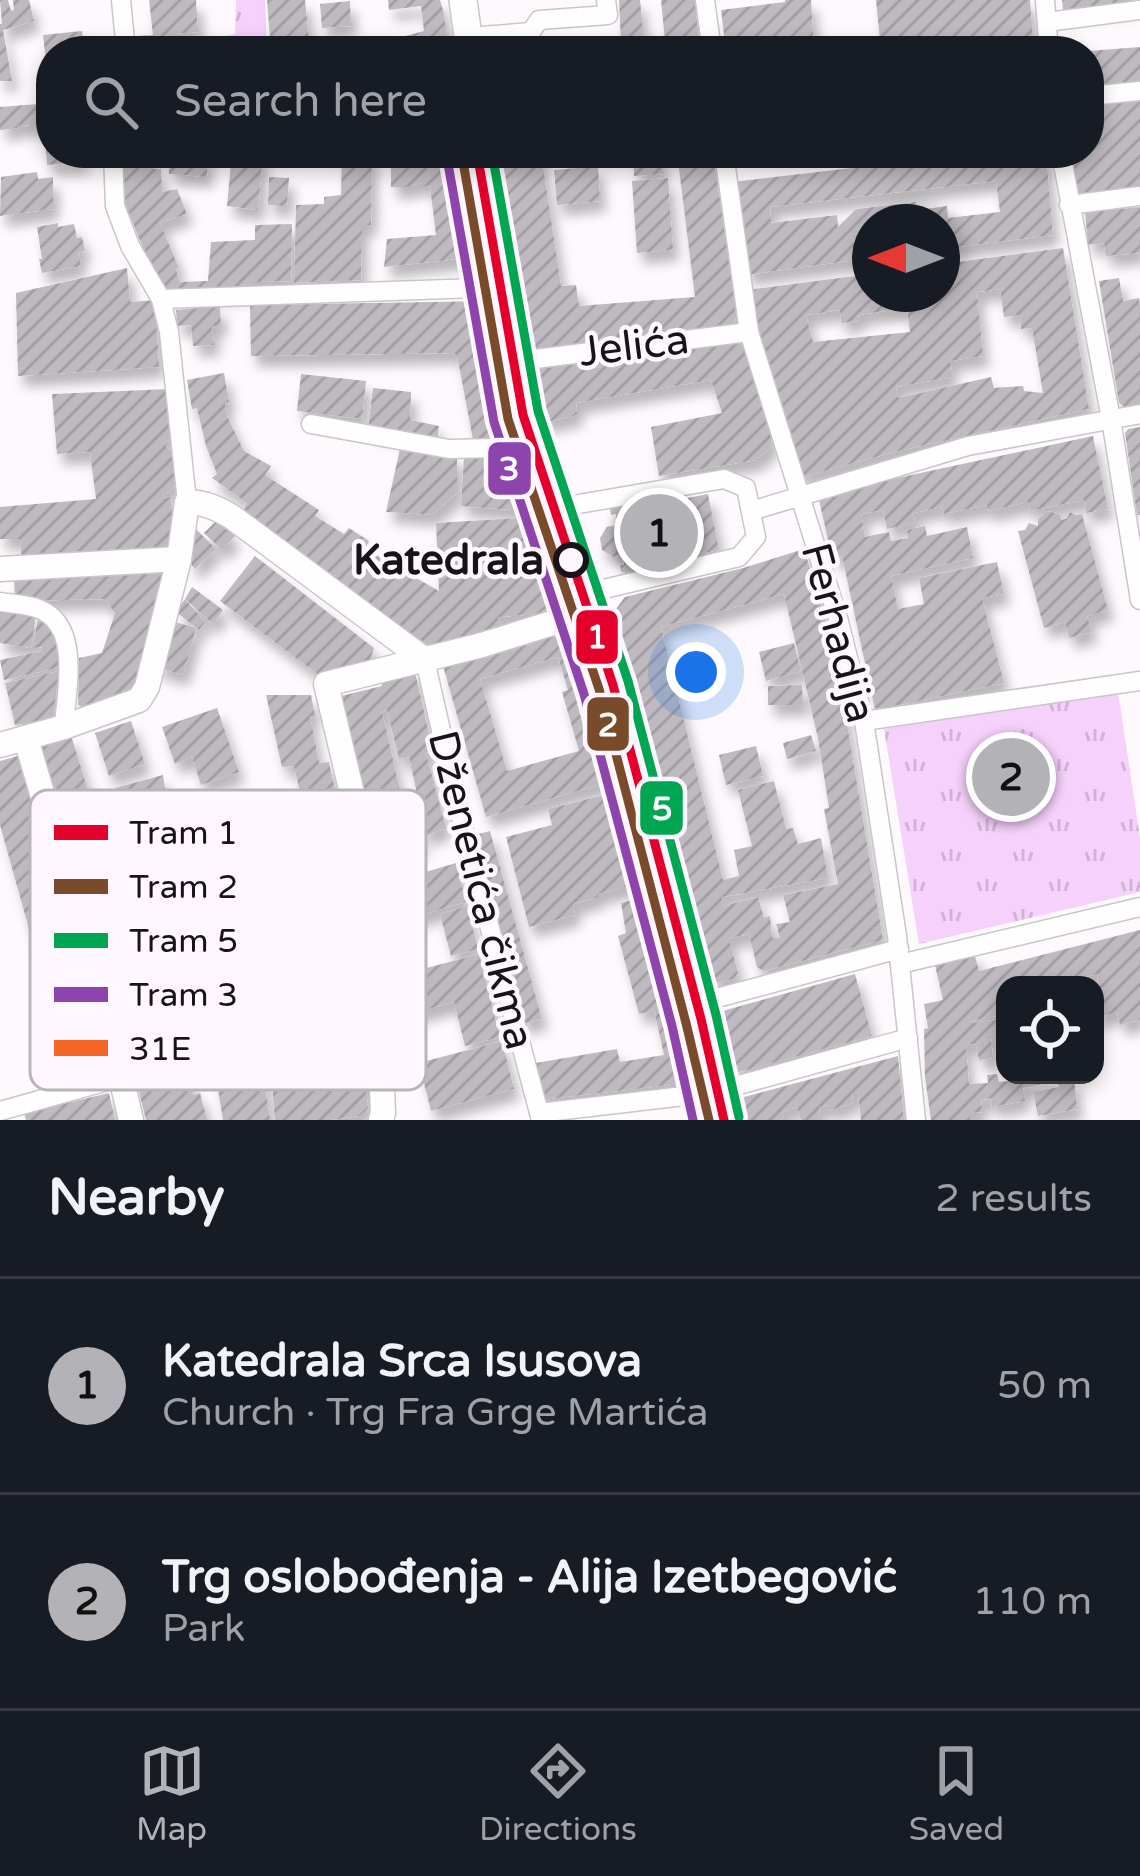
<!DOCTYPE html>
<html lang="en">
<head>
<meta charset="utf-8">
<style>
	body { margin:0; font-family:"Varela Round",sans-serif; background:#242831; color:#f1f3f6 }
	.controls { position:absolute; right:36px; bottom:36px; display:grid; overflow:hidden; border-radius:24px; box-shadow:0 6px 18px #0003 }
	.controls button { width:108px; height:108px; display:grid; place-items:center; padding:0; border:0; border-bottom:3px solid #363941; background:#171b24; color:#f1f3f6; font:60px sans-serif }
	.compass { position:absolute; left:852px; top:204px; width:108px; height:108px; border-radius:50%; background:#171b24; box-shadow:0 6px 18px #0003; rotate:270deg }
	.you { position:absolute; left:696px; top:672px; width:42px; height:42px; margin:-30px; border:9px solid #fff; border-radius:50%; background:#1a73e8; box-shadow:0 0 0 18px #1a73e833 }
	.badge { display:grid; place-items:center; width:78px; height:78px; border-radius:50%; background:#b3b3b7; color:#111; font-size:39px; font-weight:700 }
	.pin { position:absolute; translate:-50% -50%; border:6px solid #fff; box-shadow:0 3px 12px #0006 }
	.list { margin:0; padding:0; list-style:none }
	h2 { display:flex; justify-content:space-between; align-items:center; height:156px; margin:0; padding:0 48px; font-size:51px }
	h2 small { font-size:39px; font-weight:400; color:#9ea1a6 }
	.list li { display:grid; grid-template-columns:78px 1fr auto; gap:36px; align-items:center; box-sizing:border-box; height:216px; padding:0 48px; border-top:3px solid #363941 }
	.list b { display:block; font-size:45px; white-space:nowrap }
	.list p { margin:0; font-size:39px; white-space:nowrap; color:#9ea1a6 }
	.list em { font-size:39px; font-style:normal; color:#9ea1a6 }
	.icon { flex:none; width:66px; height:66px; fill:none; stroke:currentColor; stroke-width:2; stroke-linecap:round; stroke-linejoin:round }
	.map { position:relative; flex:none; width:1140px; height:1120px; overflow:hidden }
	.search { position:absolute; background:#171b24; box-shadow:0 6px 18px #0003; left:36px; right:36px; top:36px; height:132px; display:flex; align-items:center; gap:30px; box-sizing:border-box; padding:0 42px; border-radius:48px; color:#9ea1a6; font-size:45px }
	.sheet { height:588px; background:#171b24 }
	nav { display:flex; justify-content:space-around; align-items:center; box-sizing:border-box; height:168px; border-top:3px solid #363941; background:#171b24; font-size:33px; color:#9ea1a6 }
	nav a { display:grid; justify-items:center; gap:6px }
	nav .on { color:#b3b3b7 }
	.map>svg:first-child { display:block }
	.grass { fill:url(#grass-tufts) }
	.building { fill:url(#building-hatch); fill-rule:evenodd; filter:url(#shadow) }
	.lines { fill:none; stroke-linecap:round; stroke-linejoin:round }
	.street-casing { stroke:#cac5ca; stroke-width:21 }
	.secondary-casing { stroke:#cac5ca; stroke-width:27 }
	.primary-casing { stroke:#cac5ca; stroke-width:30 }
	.street { stroke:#fffeff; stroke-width:18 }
	.secondary { stroke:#fffeff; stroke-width:24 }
	.primary { stroke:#fffeff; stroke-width:27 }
	.bus-1-casing { stroke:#fef7ff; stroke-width:18 }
	.bus-1 { stroke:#f26522; stroke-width:9 }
	.tram-1-casing { stroke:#fef7ff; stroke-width:18 }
	.tram-2-casing { stroke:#fef7ff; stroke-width:18 }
	.tram-3-casing { stroke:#fef7ff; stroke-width:18 }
	.tram-4-casing { stroke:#fef7ff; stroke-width:18 }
	.tram-1 { stroke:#e4002b; stroke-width:9 }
	.tram-2 { stroke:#7a4b2a; stroke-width:9 }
	.tram-3 { stroke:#00a651; stroke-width:9 }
	.tram-4 { stroke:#8e44ad; stroke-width:9 }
	.stop-dot { fill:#fef7ff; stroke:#181319; stroke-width:6 }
	.labels { text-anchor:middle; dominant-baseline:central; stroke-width:9; stroke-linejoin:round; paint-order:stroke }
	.street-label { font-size:42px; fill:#181319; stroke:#fef7ff }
	.stop-label { font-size:42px; font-weight:bold; fill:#181319; stroke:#fef7ff; text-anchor:end }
	.key { fill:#fef7ff; stroke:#b9b3ba; stroke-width:3 }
	.key-label { font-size:33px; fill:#181319 }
	.line-badge { stroke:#fef7ff; stroke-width:4.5 }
	.badge-label { font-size:33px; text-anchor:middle; font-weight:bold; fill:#fff }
</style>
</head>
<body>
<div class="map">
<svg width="1140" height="1120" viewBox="0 0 1140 1120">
	<defs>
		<pattern id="grass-tufts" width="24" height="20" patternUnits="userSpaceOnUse" patternTransform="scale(3)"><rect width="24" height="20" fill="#f6d1fb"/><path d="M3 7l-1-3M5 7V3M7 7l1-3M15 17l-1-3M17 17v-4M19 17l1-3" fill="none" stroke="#d2b3d7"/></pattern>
		<pattern id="building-hatch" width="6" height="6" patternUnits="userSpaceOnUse" patternTransform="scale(3)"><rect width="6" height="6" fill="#bfbabf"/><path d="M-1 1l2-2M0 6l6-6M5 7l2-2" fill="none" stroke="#a39fa4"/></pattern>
		<filter id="shadow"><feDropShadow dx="6" dy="11" stdDeviation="6" flood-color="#0004"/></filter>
	</defs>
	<rect width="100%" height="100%" fill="#fdf9fd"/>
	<g class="grass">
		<polygon points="236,0 265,0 267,51 181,51 180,46 235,34"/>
		<polygon points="1118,692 1140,838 1140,892 919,944 884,729"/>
	</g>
	<g class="building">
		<polygon points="0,0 8,0 11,11 14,10 13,0 29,0 34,21 3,30 12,81 0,81 0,24 2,24"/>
		<polygon points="149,0 196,0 198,32 171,34 170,51 135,51 137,36 153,35"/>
		<polygon points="267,0 305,0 310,51 271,51"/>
		<polygon points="388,0 440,0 444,14 449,51 396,51 394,39 424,31 421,6 389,10"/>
		<polygon points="619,0 640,0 645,51 591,51 591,47 621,43"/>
		<polygon points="661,0 695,0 700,51 666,51"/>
		<polygon points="785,0 811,0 814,51 791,51 790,42 773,44 774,51 726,51 721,10 785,2"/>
		<polygon points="876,0 1030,0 1034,51 881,51"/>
		<polygon points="1062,0 1132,0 1132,3 1063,11"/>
		<polygon points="350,1 351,26 322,28 320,4"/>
		<polygon points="82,31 85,51 51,51 51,78 48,78 43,35"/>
		<polygon points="1140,47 1140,81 1089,85 1089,51"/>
		<polygon points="1140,97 1140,190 1076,197 1071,153 1089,153 1089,102"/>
		<polygon points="51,103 51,153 82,153 82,162 47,165 44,124 17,126 18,128 0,130 0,107"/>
		<polygon points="121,153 153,153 153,169 161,169 162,192 177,189 187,214 160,223 179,268 176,269 179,282 208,281 211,242 255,240 255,225 292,224 291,281 253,282 253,291 162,295 124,201"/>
		<polygon points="162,153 208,153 207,177 169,174 169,159 161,158"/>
		<polygon points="232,153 263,153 258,210 227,206"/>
		<polygon points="342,153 372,153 371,225 362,225 361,280 294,283 296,205 324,204 324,197 341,195"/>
		<polygon points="391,153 450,153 467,258 384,267 387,239 436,235 430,186 422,187 422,183 404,188 391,187"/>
		<polygon points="499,153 541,153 561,286 576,285 579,306 695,297 677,153 713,153 737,314 733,325 724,331 527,354"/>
		<polygon points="633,153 662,153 663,174 634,176"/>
		<path d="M980,153H1046L1053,235L942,249V222H870V258L746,275L733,182ZM996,181L1000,212L948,218L947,206L917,210L916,202L856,209L838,227L837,215L771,223L770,207Z"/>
		<polygon points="598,166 600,201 557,205 554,170"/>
		<polygon points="37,172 38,179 53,177 53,209 0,216 1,177"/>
		<polygon points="269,177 289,178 287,206 268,205"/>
		<polygon points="668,178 673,250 637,253 632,181"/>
		<polygon points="1140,207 1140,253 1106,256 1104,243 1088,245 1085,212"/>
		<polygon points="58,223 58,227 74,224 77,238 82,237 85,251 79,252 81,266 42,273 39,259 42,259 37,227"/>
		<path d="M1063,248L1089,409L898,451L806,476L797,473L790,457L747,290L870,274V294H942V264ZM1000,289L1004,317L1020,315L1021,329L1032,328L1043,393L1024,391L1023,386L994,388L991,377L898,398L896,387L953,377L950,361L983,356L977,292ZM907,308L910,332L813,342L806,315L840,310L841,323L859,321L858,315Z"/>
		<polygon points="127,268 130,302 155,300 159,367 18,376 16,293"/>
		<polygon points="1119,278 1123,301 1139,298 1140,306 1140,405 1126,408 1119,403 1099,281"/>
		<polygon points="491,301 520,438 515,445 474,445 457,355 451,353 251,356 250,305"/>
		<polygon points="220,306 221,326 212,326 214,345 193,346 191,325 177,326 176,310"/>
		<polygon points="745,337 773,435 770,448 756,460 659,476 651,427 722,413 711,380 576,403 577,415 543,423 531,370"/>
		<polygon points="224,373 229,402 225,403 227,416 244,451 271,466 265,475 319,510 315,516 344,534 349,528 369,541 365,549 439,591 436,523 537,517 548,571 547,608 538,614 498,617 501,628 434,649 318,570 244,509 247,503 212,478 217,474 206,446 197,408 192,409 187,380"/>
		<polygon points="301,374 366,381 362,419 297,411"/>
		<polygon points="373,388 411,392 410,420 439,426 437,442 368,428"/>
		<polygon points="169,389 171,440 166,441 166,447 176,454 178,482 170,491 163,494 164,498 171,497 175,550 22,563 20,539 0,539 0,507 96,499 90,452 57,454 52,394"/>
		<polygon points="1140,427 1140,515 1137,515 1125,433 1128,429"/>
		<polygon points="1093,436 1108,509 1086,513 1084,500 1030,511 1028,502 988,511 987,505 944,514 942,507 913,513 915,523 887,529 883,510 861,514 865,537 889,532 891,541 908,538 907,530 925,526 927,536 967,527 973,558 891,576 898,609 924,604 919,578 997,562 1004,594 982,598 1004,683 875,710 842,556 832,558 818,495"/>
		<polygon points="401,444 457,455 457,493 432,515 386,512"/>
		<polygon points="516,452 527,511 461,506 464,455"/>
		<polygon points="708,494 719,550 636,566 637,571 626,573 621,572 620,565 624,565 623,555 613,557 602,550 600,538 607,527 617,525 616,514 611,515 610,509 635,503 636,508"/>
		<polygon points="1047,511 1059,514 1062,520 1067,518 1070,512 1076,515 1082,514 1108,610 1087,616 1092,632 1069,638 1065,622 1044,628 1018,531 1025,530 1029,523 1038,526 1038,519"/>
		<polygon points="217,520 235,536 222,550 204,533"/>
		<polygon points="195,528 216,549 195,569 189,562"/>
		<path d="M804,549L828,627L838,670L883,940L763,971L757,967L749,934L729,938L738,973L734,979L712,984L615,619L616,609L625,597L743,568ZM784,594L818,738L829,808L824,809L838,884L783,895L790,922L776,924L780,938H772L770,916L764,918L758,897L723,906L722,897L828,878L821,838L798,844L793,828L786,829L774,781L738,790L752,846L734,850L739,876L723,880L661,627Z"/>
		<polygon points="255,556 374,648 368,667 320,676 220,601"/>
		<polygon points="171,567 138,692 88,711 78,705 79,658 102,653 115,613 105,599 15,601 14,576"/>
		<polygon points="192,587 223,610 213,624 185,599"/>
		<polygon points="185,599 205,622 199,630 176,612"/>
		<polygon points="0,609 36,615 31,648 0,643"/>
		<polygon points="38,618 59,637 62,667 4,680 0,660 42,651 42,647 33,648"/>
		<polygon points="168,620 196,628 183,675 155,667"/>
		<path d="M576,630L592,683L596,682L624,778L486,817L443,666ZM558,657L568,690L562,692L579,751L507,771L480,679Z"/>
		<polygon points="794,643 801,671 766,681 759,652"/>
		<polygon points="414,668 433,751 426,753 446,828 425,836 414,795 417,794 409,757 399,759 387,710 382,711 408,826 416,823 421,847 403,852 409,877 456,863 466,902 397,922 341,696 382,686 380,676"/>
		<polygon points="59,671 53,720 15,725 5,683"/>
		<polygon points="802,685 803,705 768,705 768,686"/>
		<polygon points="266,695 311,695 315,716 310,716 319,763 329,762 343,827 326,827 301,846 295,821 304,812 309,793 300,792 294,766 282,767"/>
		<polygon points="217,708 239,772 201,785 192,757 175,764 162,727"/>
		<polygon points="131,721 145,764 109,776 95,733"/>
		<polygon points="71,735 150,993 164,1047 180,1043 193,1095 200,1093 207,1120 146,1120 117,1003 38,745"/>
		<polygon points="811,735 816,751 787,759 783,743"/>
		<polygon points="756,746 763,776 726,785 719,755"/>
		<polygon points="24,754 110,1065 70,1076 0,825 0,761"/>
		<polygon points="163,775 169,815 123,822 115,788"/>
		<polygon points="620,791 624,805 620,806 640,883 598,894 599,897 573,904 575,915 529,927 506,837 552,825 548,809"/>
		<polygon points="490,831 542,1019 522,1024 475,835"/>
		<polygon points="329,832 350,832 362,900 374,1087 366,1089 368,1108 360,1116 330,1120 275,1120 271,1073 339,1065 337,1024 299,1028 301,1061 272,1065 268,986 349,981 349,973 336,975 335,943 327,912 332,910 312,843"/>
		<polygon points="652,894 697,1082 539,1100 530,1064 617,1049 620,1062 664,1055 654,1010 639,1014 618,936 626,933 621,903"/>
		<polygon points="467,906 478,949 451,956 440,914"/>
		<polygon points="1140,930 1140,1020 1120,1025 1117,1012 1095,1019 1095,995 1099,994 1097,974 1064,982 1064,985 1005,985 1005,1014 972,1021 973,1023 1005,1018 1005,1036 991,1038 993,1058 979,1060 976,1044 966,1045 969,1084 988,1083 987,1075 997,1074 999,1082 1009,1081 1008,1075 1056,1075 1057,1081 1023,1088 1025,1101 992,1107 991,1098 981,1100 982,1112 970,1113 970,1120 931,1120 925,1077 924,1029 928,1028 924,1004 943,1000 934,961 974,952 979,971"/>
		<polygon points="479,954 500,1037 465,1046 454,1002 407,1015 397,976"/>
		<polygon points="855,974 872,1036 735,1073 719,1012"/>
		<polygon points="256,1026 270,1120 223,1120 209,1034"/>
		<polygon points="502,1041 514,1089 431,1111 419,1063"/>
		<polygon points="898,1056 904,1120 861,1120 858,1094 852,1094 853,1103 828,1111 828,1105 819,1108 820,1120 801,1120 797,1107 782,1112 784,1120 745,1120 740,1098"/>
		<polygon points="1074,1078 1077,1109 1038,1116 1033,1092 1059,1087 1058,1083"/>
		<polygon points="109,1093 115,1120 26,1120 24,1113"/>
	</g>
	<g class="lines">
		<g class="street-casing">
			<g id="street">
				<polyline points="121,0 126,51"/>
				<polyline points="705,0 712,51"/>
				<polyline points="1045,0 1049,51"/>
				<polyline points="1047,22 1140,10"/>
				<polyline points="468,37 531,32 539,20 608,15 606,0"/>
				<polyline points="1089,96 1140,91"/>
				<polyline points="113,153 115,206 130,246 161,299 169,332 187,502"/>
				<polyline points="724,153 749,332 838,618 864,721 897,936 916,1120"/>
				<polyline points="1061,153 1111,419 1140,600"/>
				<polyline points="1069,205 1140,196"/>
				<polyline points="161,299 506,287"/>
				<polyline points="519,361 749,332"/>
				<polyline points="311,424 449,449 540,447"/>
				<polyline points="561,507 724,479 746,488 756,537 739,557 591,592"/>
				<polyline points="751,511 968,446 1140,414"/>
				<path d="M0,602C12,604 28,604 39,609C82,626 66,691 64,727"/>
				<polyline points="425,660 463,827 541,1120"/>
				<polyline points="864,721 1140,681"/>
				<polyline points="900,964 1140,907"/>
				<polyline points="702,1002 899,949"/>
				<polyline points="0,1111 122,1077"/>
				<polyline points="539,1113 710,1093 908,1038"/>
			</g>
		</g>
		<g class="secondary-casing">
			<g id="secondary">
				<polyline points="0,569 179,559"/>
				<polyline points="26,739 103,1000 131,1120"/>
				<path d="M0,745L64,727L139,700L147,687L179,559L187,502C204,502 217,508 232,517L425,660"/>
				<polyline points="381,1120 383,1113 375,890 326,684 482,645 597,609"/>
			</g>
		</g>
		<g class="primary-casing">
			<g id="primary">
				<polyline points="463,0 470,51"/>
				<polyline points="483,153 533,427 621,683 679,903 730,1120"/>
			</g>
		</g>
		<use href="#street" class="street"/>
		<use href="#secondary" class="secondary"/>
		<use href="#primary" class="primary"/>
		<g class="bus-1-casing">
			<polyline id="bus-1" points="483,153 533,427 621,683 679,903 730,1120"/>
		</g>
		<use href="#bus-1" class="bus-1"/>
		<g class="tram-1-casing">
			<polyline id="tram-1" points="477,153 523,415 613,685 701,1019 724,1120"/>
		</g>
		<g class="tram-2-casing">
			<polyline id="tram-2" points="462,156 508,419 599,689 686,1023 709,1120"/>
		</g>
		<g class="tram-3-casing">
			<polyline id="tram-3" points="492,153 538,411 628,681 716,1015 739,1117"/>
		</g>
		<g class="tram-4-casing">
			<polyline id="tram-4" points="447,158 494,422 584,694 672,1026 693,1120"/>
		</g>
		<use href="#tram-1" class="tram-1"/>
		<use href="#tram-2" class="tram-2"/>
		<use href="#tram-3" class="tram-3"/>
		<use href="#tram-4" class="tram-4"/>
	</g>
	<circle class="stop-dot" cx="571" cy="560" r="15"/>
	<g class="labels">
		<g class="street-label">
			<text transform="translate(634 346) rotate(-7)">Jelića</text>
			<text transform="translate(838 633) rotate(75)">Ferhadija</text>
			<text transform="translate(481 890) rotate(76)">Dženetića čikma</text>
		</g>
		<g class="stop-label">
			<text x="544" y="560">Katedrala</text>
		</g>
	</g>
	<rect x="30" y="790" width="396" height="300" rx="18" class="key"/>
	<rect x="54" y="825" width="54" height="15" fill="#e4002b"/>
	<rect x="54" y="879" width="54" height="15" fill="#7a4b2a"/>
	<rect x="54" y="933" width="54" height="15" fill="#00a651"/>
	<rect x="54" y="987" width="54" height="15" fill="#8e44ad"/>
	<rect x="54" y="1040" width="54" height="16" fill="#f26522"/>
	<g class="key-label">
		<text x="129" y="844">Tram 1</text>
		<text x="129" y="898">Tram 2</text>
		<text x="129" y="952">Tram 5</text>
		<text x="129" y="1006">Tram 3</text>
		<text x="129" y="1060">31E</text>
	</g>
	<g class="line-badge">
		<rect x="486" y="440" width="47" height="57" rx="12" fill="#8e44ad"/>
		<rect x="574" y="608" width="46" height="58" rx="12" fill="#e4002b"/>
		<rect x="585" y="695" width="46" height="58" rx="12" fill="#7a4b2a"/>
		<rect x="638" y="779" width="47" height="58" rx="12" fill="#00a651"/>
	</g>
	<g class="badge-label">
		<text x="509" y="480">3</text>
		<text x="597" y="648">1</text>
		<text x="608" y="736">2</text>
		<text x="662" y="820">5</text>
	</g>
</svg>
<div class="controls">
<button><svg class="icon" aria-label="locate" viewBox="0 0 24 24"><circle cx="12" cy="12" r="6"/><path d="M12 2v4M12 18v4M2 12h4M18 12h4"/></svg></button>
</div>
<svg class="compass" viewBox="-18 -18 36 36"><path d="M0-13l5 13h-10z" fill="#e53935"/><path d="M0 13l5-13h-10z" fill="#9ea1a6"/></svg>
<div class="you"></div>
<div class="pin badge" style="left:659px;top:533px">1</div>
<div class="pin badge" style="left:1011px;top:777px">2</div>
<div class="search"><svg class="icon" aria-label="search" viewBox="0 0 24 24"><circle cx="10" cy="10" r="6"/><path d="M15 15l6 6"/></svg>Search here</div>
</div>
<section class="sheet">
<h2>Nearby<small>2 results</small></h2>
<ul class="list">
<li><span class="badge">1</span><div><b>Katedrala Srca Isusova</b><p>Church · Trg Fra Grge Martića</p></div><em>50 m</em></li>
<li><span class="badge">2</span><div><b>Trg oslobođenja - Alija Izetbegović</b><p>Park</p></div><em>110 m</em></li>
</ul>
</section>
<nav>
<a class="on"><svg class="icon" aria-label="map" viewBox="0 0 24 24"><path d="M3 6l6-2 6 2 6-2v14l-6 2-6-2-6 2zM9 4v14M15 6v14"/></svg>Map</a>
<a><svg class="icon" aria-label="directions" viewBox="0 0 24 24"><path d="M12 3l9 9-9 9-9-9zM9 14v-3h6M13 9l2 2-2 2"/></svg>Directions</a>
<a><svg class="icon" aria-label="saved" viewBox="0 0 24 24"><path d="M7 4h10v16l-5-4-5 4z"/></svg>Saved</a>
</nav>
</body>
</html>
